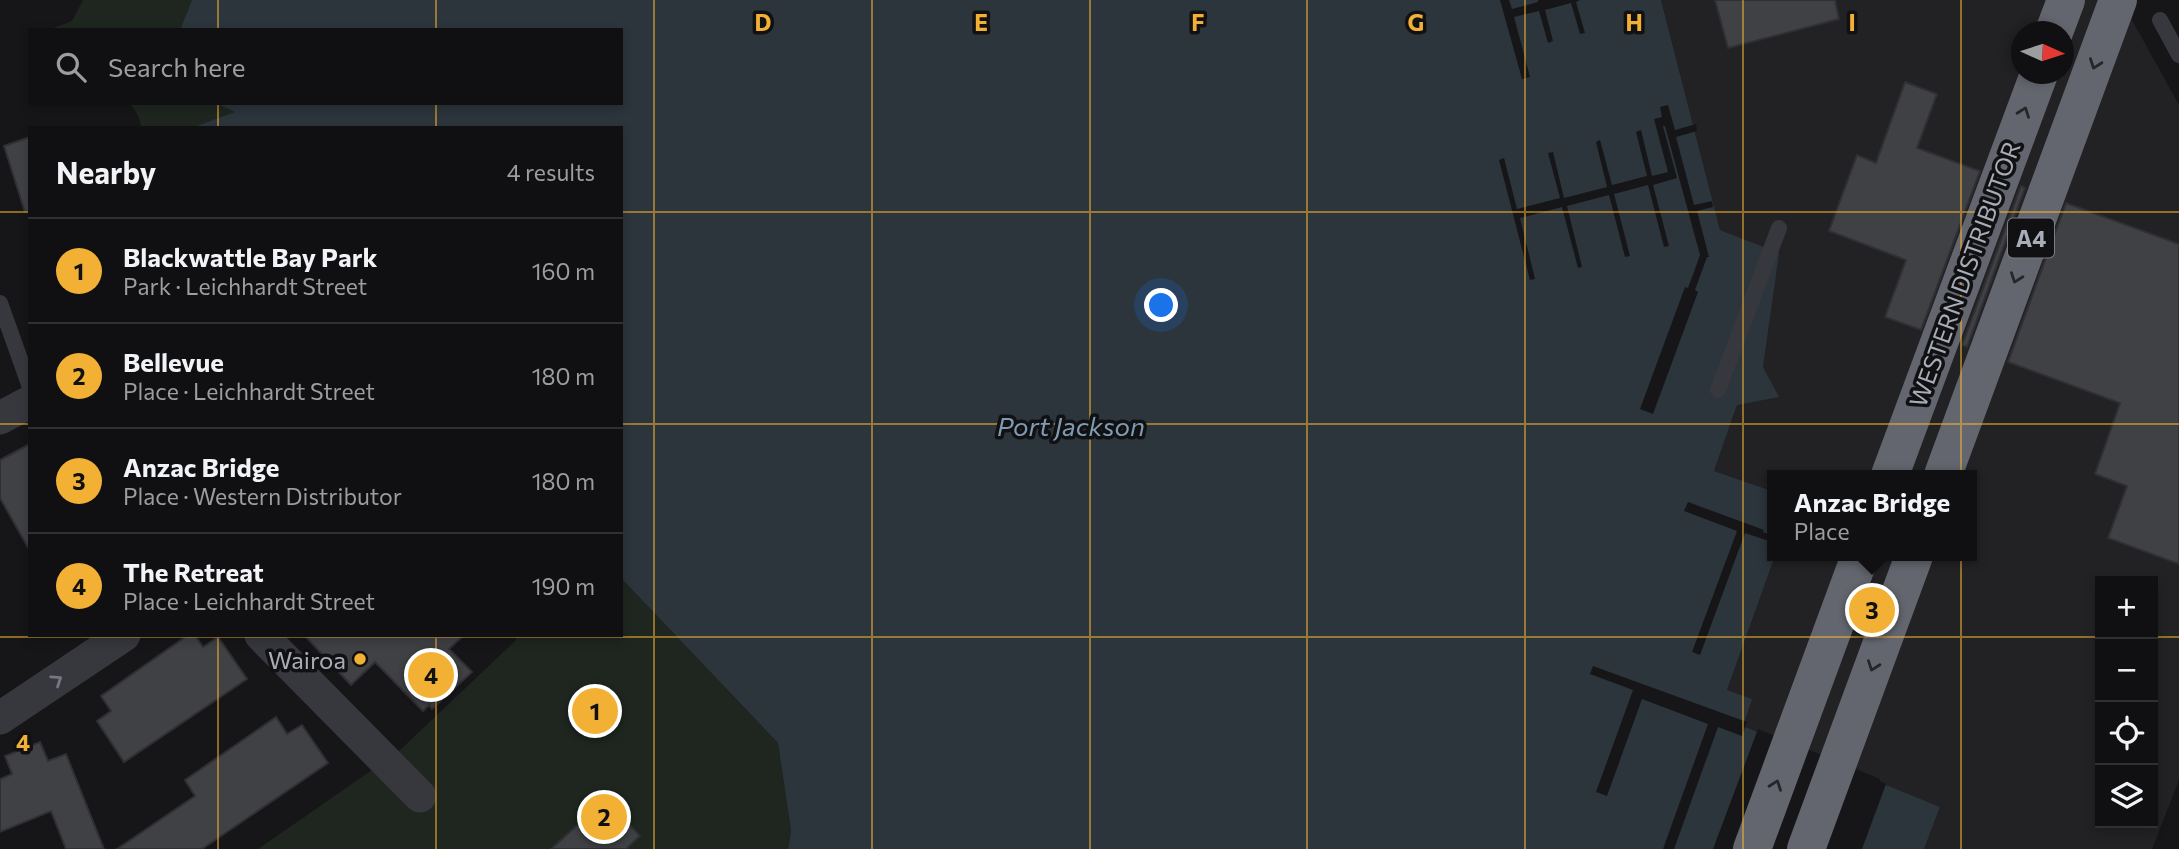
<!DOCTYPE html>
<html lang="en">
<head>
<meta charset="utf-8">
<style>
	body { margin:0; font-family:Commissioner,sans-serif; background:#19191b; color:#f1f3f6 }
	.controls { position:absolute; right:21px; bottom:21px; display:grid; overflow:hidden; border-radius:0px; box-shadow:0 4px 10px #0003 }
	.controls button { width:63px; height:63px; display:grid; place-items:center; padding:0; border:0; border-bottom:2px solid #303032; background:#101012; color:#f1f3f6; font:35px sans-serif }
	.compass { position:absolute; left:2011px; top:21px; width:63px; height:63px; border-radius:50%; background:#101012; box-shadow:0 4px 10px #0003; rotate:93deg }
	.you { position:absolute; left:1162px; top:306px; width:24px; height:24px; margin:-18px; border:5px solid #fff; border-radius:50%; background:#1a73e8; box-shadow:0 0 0 10px #1a73e833 }
	.badge { display:grid; place-items:center; width:46px; height:46px; border-radius:50%; background:#f2b134; color:#111; font-size:23px; font-weight:700 }
	.pin { position:absolute; translate:-50% -50%; border:4px solid #fff; box-shadow:0 2px 7px #0006 }
	.popup { position:absolute; left:1767px; top:470px; width:210px; height:91px; box-sizing:border-box; display:grid; place-content:center; border-radius:0px; background:#101012; filter:drop-shadow(0 2px 5px #0005); font-size:23px; white-space:nowrap; color:#9c9d9f }
	.popup b { font-size:26px; color:#f1f3f6 }
	.popup::after { content:''; position:absolute; left:50%; top:100%; margin-left:-14px; border:14px solid transparent; border-top-color:#101012 }
	.list { margin:0; padding:0; list-style:none }
	h2 { display:flex; justify-content:space-between; align-items:center; height:91px; margin:0; padding:0 28px; font-size:30px }
	h2 small { font-size:23px; font-weight:400; color:#9c9d9f }
	.list li { display:grid; grid-template-columns:46px 1fr auto; gap:21px; align-items:center; box-sizing:border-box; height:105px; padding:0 28px; border-top:2px solid #303032 }
	.list b { display:block; font-size:26px; white-space:nowrap }
	.list p { margin:0; font-size:23px; white-space:nowrap; color:#9c9d9f }
	.list em { font-size:23px; font-style:normal; color:#9c9d9f }
	.icon { flex:none; width:38px; height:38px; fill:none; stroke:currentColor; stroke-width:2; stroke-linecap:round; stroke-linejoin:round }
	.map { position:relative; flex:none; width:2179px; height:849px; overflow:hidden }
	.search { position:absolute; background:#101012; box-shadow:0 4px 10px #0003; left:28px; top:28px; width:595px; height:77px; display:flex; align-items:center; gap:18px; box-sizing:border-box; padding:0 24px; border-radius:0px; color:#9c9d9f; font-size:26px }
	.panel { position:absolute; background:#101012; box-shadow:0 4px 10px #0003; left:28px; top:126px; width:595px; height:511px; border-radius:0px }
	.map>svg:first-child { display:block }
	.built { fill:#222225; fill-rule:evenodd }
	.green { fill:#1e261f }
	.water { fill:#2c353c }
	.pier { fill:#161618 }
	.building { fill:#404145; stroke:#303034; stroke-width:2 }
	.lines { fill:none; stroke-linecap:round; stroke-linejoin:round }
	.lane { stroke:#37383d; stroke-width:16 }
	.street { stroke:#37383d; stroke-width:33 }
	.highway { stroke:#63666e; stroke-width:38 }
	.oneway { stroke:#26262a }
	.oneway2 { stroke:#757881 }
	.grid { fill:none; stroke:#f2b134; stroke-width:2; stroke-opacity:0.55 }
	.poi-dot { fill:#f2b134; stroke:#111113; stroke-width:2.5 }
	.labels { text-anchor:middle; dominant-baseline:central; stroke-width:7; stroke-linejoin:round; paint-order:stroke }
	.shield { fill:#111113; stroke:#7b7e86; stroke-width:2 }
	.shield-label { font-size:23px; font-weight:bold; fill:#a8adb8 }
	.street-label { font-size:24px; fill:#a8adb8; stroke:#111113 }
	.poi-label { font-size:24px; fill:#a8adb8; stroke:#111113; text-anchor:end }
	.water-label { font-size:26px; font-style:italic; fill:#7f9bb3; stroke:#111113 }
	.grid-label { font-size:23px; text-anchor:middle; font-weight:bold; fill:#f2b134; stroke:#111113; stroke-width:7; stroke-linejoin:round; paint-order:stroke }
</style>
</head>
<body>
<div class="map">
<svg width="2179" height="849" viewBox="0 0 2179 849">
	<rect width="100%" height="100%" fill="#161618"/>
	<path class="built" d="M1661,0H2121L2179,105V780L2152,849H1924L1940,807L1742,726L1727,690L1775,556H1972V475H1772V491L1714,471L1737,405L1763,367L1778,253L1720,230ZM2022,32H2064V74H2022ZM2100,581H2153V823H2100Z"/>
	<g class="green">
		<polygon points="83,0 192,0 180,30 48,30 72,21"/>
		<path d="M128,103H215L236,112L191,128H141C140,118 136,109 128,103Z"/>
		<polygon points="621,578 778,743 791,831 788,849 258,849 398,752 516,640 517,635 621,635"/>
	</g>
	<polygon class="water" points="192,0 1661,0 1720,230 1779,253 1763,367 1779,397 1737,405 1714,471 1772,491 1772,556 1775,556 1727,690 1752,699 1743,726 1940,807 1924,849 788,849 791,831 778,743 621,578 621,128 191,128 235,112 215,103 621,103 621,30 180,30"/>
	<g class="pier">
		<polygon points="1500,0 1509,0 1512,9 1538,2 1538,0 1580,0 1576,2 1585,33 1580,34 1571,3 1545,10 1553,41 1548,43 1539,11 1514,17 1530,77 1522,79"/>
		<polygon points="1668,105 1675,130 1696,124 1697,131 1676,137 1694,205 1712,201 1713,207 1697,211 1709,257 1707,257 1695,290 1698,292 1653,414 1640,409 1685,287 1688,288 1700,255 1665,126 1663,126 1677,178 1653,185 1669,246 1664,247 1648,185 1614,194 1630,256 1625,257 1609,195 1567,206 1582,267 1578,268 1562,207 1520,218 1535,279 1530,280 1499,160 1504,158 1517,209 1560,198 1548,153 1553,152 1564,198 1607,187 1596,142 1600,140 1612,185 1647,176 1636,132 1641,130 1652,176 1668,172 1654,119 1662,117 1660,107"/>
		<polygon points="1688,502 1764,530 1763,532 1772,536 1772,542 1745,533 1700,655 1692,652 1737,531 1684,511"/>
		<polygon points="1593,666 1747,722 1742,736 1718,727 1674,849 1663,849 1708,724 1642,699 1607,796 1596,792 1633,690 1590,674"/>
		<polygon points="1758,729 1880,779 1880,781 1886,784 1862,849 1713,849"/>
	</g>
	<g class="building">
		<polygon points="1715,0 1835,0 1839,19 1728,48"/>
		<polygon points="1905,82 1937,94 1917,148 1980,171 1921,330 1885,317 1906,260 1829,231 1857,155 1876,163"/>
		<polygon points="30,137 30,212 25,212 4,146"/>
		<polygon points="2021,186 2025,188 1967,347 1962,345"/>
		<polygon points="2066,203 2179,244 2179,564 2108,538 2127,486 2095,474 2120,403 2008,362"/>
		<polygon points="30,444 30,551 0,498 0,460"/>
		<polygon points="188,635 195,635 203,647 218,637 247,679 124,762 97,721 111,711 101,696"/>
		<polygon points="304,635 464,635 449,649 472,672 432,709 429,705 423,711 375,662 351,685"/>
		<polygon points="276,717 287,734 302,725 328,763 202,849 117,849 195,796 185,780"/>
		<polygon points="40,742 48,761 66,754 104,849 66,849 51,811 0,832 0,779 12,774 5,756"/>
		<polygon points="606,799 640,836 626,849 551,849"/>
	</g>
	<g class="lines">
		<g class="lane">
			<polyline points="2160,20 2179,55"/>
			<polyline points="0,303 30,387"/>
			<polyline points="1718,390 1779,228"/>
		</g>
		<g class="street">
			<polyline points="0,418 30,402"/>
			<polyline points="261,635 420,796"/>
			<polyline points="0,718 124,635"/>
		</g>
		<g class="highway">
			<polyline points="2054,32 2066,0"/>
			<polyline points="1890,475 2039,74"/>
			<polyline points="1943,475 2118,0"/>
			<polyline points="1752,849 1860,556"/>
			<polyline points="1806,849 1914,556"/>
		</g>
	</g>
	<defs><path id="oneway-chevron" d="M-2-3.5L2.5 0L-2 3.5" fill="none" stroke-width="1.6" stroke-linecap="round" stroke-linejoin="round" transform="scale(1.75)"/></defs>
	<g class="oneway">
		<use href="#oneway-chevron" transform="translate(2095 64) rotate(110)"/>
		<use href="#oneway-chevron" transform="translate(2024 112) rotate(-70)"/>
		<use href="#oneway-chevron" transform="translate(2016 278) rotate(110)"/>
		<use href="#oneway-chevron" transform="translate(1873 666) rotate(110)"/>
		<use href="#oneway-chevron" transform="translate(1776 785) rotate(-70)"/>
	</g>
	<use class="oneway2" href="#oneway-chevron" transform="translate(57 680) rotate(-34)"/>
	<path class="grid" d="M218,0V30M436,0V30M654,0V849M872,0V849M1090,0V849M1307,0V849M1525,0V849M1743,0V849M1961,0V849M218,103V128M436,103V128M0,212H30M621,212H2179M0,424H30M621,424H2179M218,635V849M436,635V849M0,637H2100M2153,637H2179"/>
	<circle class="poi-dot" cx="360" cy="659" r="7"/>
	<g class="labels">
		<rect class="shield" x="2008" y="218.5" width="46" height="39" rx="5"/>
		<g class="shield-label">
			<text x="2031" y="238">A4</text>
		</g>
		<g class="street-label">
			<text transform="translate(1964 274) rotate(-70)">WESTERN DISTRIBUTOR</text>
		</g>
		<g class="poi-label">
			<text x="346" y="659">Wairoa</text>
		</g>
		<g class="water-label">
			<text x="1071" y="425">Port Jackson</text>
		</g>
	</g>
	<g class="grid-label">
		<text x="763" y="31">D</text>
		<text x="981" y="31">E</text>
		<text x="1198" y="31">F</text>
		<text x="1416" y="31">G</text>
		<text x="1634" y="31">H</text>
		<text x="1852" y="31">I</text>
		<text x="23" y="751">4</text>
	</g>
</svg>
<div class="controls">
<button>+</button>
<button>−</button>
<button><svg class="icon" aria-label="locate" viewBox="0 0 24 24"><circle cx="12" cy="12" r="6"/><path d="M12 2v4M12 18v4M2 12h4M18 12h4"/></svg></button>
<button><svg class="icon" aria-label="layers" viewBox="0 0 24 24"><path d="M12 4l9 5-9 5-9-5zM3 14l9 5 9-5"/></svg></button>
</div>
<svg class="compass" viewBox="-18 -18 36 36"><path d="M0-13l5 13h-10z" fill="#e53935"/><path d="M0 13l5-13h-10z" fill="#9c9d9f"/></svg>
<div class="you"></div>
<div class="pin badge" style="left:595px;top:711px">1</div>
<div class="pin badge" style="left:604px;top:817px">2</div>
<div class="pin badge" style="left:1872px;top:610px">3</div>
<div class="popup"><b>Anzac Bridge</b>Place</div>
<div class="pin badge" style="left:431px;top:675px">4</div>
<div class="search"><svg class="icon" aria-label="search" viewBox="0 0 24 24"><circle cx="10" cy="10" r="6"/><path d="M15 15l6 6"/></svg>Search here</div>
<section class="panel">
<h2>Nearby<small>4 results</small></h2>
<ul class="list">
<li><span class="badge">1</span><div><b>Blackwattle Bay Park</b><p>Park · Leichhardt Street</p></div><em>160 m</em></li>
<li><span class="badge">2</span><div><b>Bellevue</b><p>Place · Leichhardt Street</p></div><em>180 m</em></li>
<li><span class="badge">3</span><div><b>Anzac Bridge</b><p>Place · Western Distributor</p></div><em>180 m</em></li>
<li><span class="badge">4</span><div><b>The Retreat</b><p>Place · Leichhardt Street</p></div><em>190 m</em></li>
</ul>
</section>
</div>
</body>
</html>
